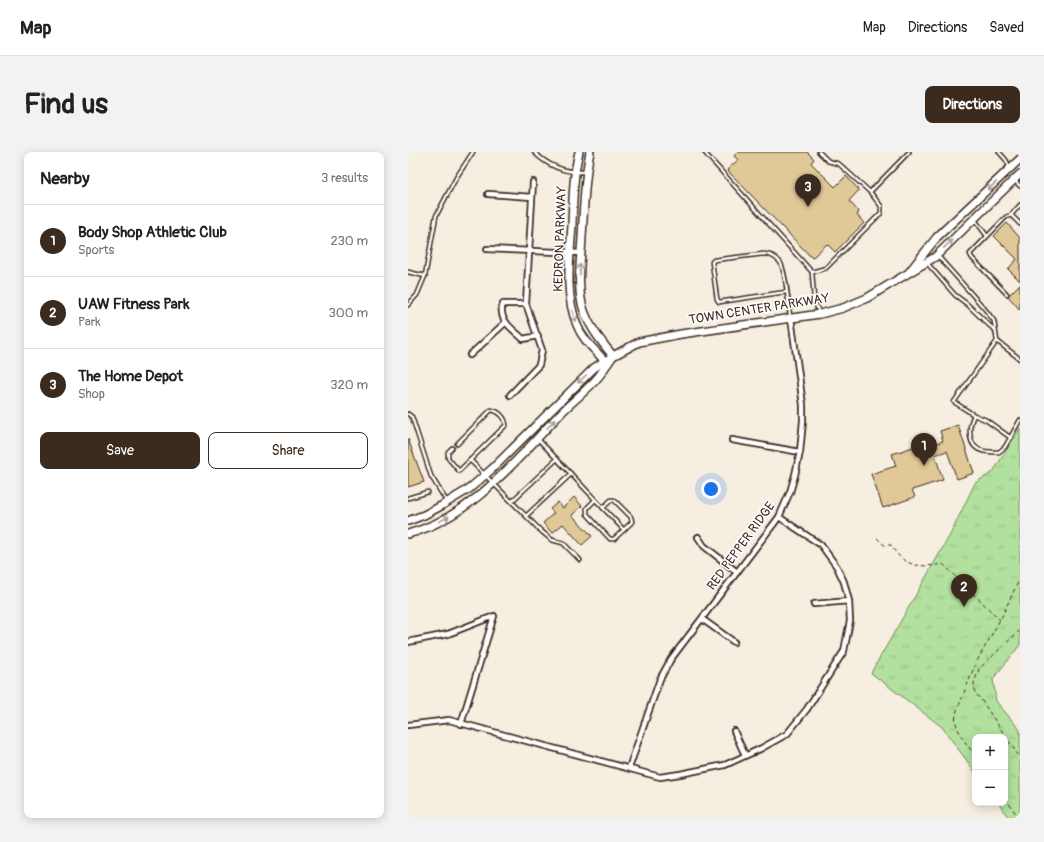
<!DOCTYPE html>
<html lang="en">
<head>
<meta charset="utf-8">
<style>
	body { margin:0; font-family:Pangolin,sans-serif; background:#f2f2f2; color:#202124 }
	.controls { position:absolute; right:12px; bottom:12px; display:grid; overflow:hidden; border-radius:8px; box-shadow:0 2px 10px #0003 }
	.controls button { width:36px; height:36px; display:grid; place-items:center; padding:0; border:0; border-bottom:1px solid #e0e0e0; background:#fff; color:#202124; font:20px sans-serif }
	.you { position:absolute; left:303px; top:337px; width:14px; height:14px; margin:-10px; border:3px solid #fff; border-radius:50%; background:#1a73e8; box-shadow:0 0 0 6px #1a73e833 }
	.badge { display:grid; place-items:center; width:26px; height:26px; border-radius:50%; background:#3b2a1e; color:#fff; font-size:13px; font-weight:700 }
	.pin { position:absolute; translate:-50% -33px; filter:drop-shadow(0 1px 2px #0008) }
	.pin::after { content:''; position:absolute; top:21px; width:14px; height:12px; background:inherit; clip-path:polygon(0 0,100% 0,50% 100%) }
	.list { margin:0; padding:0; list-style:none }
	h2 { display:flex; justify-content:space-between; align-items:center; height:52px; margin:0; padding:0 16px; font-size:17px }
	h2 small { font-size:13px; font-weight:400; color:#757577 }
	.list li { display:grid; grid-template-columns:26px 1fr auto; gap:12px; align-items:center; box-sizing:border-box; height:72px; padding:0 16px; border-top:1px solid #e0e0e0 }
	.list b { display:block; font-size:15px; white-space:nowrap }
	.list p { margin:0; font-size:13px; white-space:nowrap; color:#757577 }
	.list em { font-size:13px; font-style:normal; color:#757577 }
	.actions { display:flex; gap:8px; padding:12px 16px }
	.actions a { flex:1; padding:9px 0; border:1px solid #3b2a1e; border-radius:8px; text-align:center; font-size:14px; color:#3b2a1e }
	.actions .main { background:#3b2a1e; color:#fff }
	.map { position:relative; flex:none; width:612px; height:666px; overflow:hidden; border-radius:8px }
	header { display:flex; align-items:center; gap:24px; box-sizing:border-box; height:56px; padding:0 20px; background:#fff; border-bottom:1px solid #e0e0e0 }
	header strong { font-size:19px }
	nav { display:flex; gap:22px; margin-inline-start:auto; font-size:14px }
	.intro { display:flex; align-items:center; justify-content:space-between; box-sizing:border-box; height:96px; padding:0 24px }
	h1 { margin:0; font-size:28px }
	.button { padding:10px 18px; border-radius:8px; background:#3b2a1e; color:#fff; font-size:14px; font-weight:700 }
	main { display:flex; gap:24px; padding:0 24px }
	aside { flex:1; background:#fff; border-radius:8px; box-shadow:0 2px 10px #0003 }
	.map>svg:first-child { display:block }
	.park { fill:url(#park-tufts); stroke:#76855e }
	.building { fill:#e0c897; stroke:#3b2a1e }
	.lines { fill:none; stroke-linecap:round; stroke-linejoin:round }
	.lane-casing { stroke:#3b2a1e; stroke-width:5.5 }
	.street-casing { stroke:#3b2a1e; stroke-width:8 }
	.secondary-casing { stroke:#3b2a1e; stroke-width:10 }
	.path { stroke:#3b2a1e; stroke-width:1; stroke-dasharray:4 3; stroke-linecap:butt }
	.lane { stroke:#fff; stroke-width:2.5 }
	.street { stroke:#fff; stroke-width:4.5 }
	.secondary { stroke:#fff; stroke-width:7 }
	.oneway { stroke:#a79f9a }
	.labels { text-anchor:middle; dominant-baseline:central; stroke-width:3; stroke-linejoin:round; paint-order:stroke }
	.street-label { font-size:13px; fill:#3b2a1e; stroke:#fff }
</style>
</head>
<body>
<header>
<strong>Map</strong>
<nav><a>Map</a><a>Directions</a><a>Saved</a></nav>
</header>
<div class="intro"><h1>Find us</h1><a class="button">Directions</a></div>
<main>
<aside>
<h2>Nearby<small>3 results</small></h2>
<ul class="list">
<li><span class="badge">1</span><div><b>Body Shop Athletic Club</b><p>Sports</p></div><em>230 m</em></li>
<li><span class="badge">2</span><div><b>UAW Fitness Park</b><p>Park</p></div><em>300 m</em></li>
<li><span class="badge">3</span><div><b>The Home Depot</b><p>Shop</p></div><em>320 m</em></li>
</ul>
<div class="actions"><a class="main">Save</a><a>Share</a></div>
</aside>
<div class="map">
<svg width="612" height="666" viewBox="0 0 612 666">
	<defs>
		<pattern id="park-tufts" width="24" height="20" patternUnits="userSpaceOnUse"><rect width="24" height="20" fill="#b2e09e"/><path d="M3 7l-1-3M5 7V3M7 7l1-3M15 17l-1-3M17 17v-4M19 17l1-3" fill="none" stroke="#9ac088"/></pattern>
	</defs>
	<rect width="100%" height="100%" fill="#f6eee0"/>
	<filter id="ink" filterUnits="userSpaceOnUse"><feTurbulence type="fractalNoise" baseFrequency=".025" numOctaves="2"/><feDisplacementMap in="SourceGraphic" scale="8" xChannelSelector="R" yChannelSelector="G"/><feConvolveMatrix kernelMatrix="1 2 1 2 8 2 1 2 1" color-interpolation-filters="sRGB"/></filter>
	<g filter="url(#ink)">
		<polygon class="park" points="612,276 612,493 585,527 588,549 612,578 612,666 601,666 590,651 597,651 597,585 567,585 567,620 534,575 463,521 542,383 567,331 585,320"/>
		<g class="building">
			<polygon points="330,0 399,0 406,7 403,11 427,35 438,24 451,38 441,49 451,60 449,63 456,71 427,100 419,92 404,106 319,18 330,8 326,4"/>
			<polygon points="599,71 612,86 612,129 600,117 609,107 586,84"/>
			<polygon points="612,132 612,158 600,144"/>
			<polygon points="550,273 566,321 549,327 539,299 527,303 535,328 504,338 507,345 475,356 463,322 488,314 484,302 523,289 526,292 535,289 532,279"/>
			<polygon points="0,287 16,330 0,335"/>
			<polygon points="166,345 174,354 164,363 184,384 174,393 155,372 144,381 135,371 146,361 142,357 150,350 155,356"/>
		</g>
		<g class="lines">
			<g class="lane-casing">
				<g id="lane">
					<path d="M126,0C140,14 157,21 177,20"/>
					<polyline points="296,0 404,120 406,147 411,161"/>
					<polyline points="591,0 598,8 601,14"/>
					<polyline points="607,29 612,34"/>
					<polyline points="462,40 501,0"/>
					<polyline points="603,63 612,53"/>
					<polyline points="567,68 579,84"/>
					<path d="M529,103L576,156L586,169L589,189L546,250L566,263C560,275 559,295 575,299C580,300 586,300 591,300L597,295L612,268"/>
					<polyline points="519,111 547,143 559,152 582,174 586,177"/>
					<polyline points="0,120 17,124"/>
					<polyline points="404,120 418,116 473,61 473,54 462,40 431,12 420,9 411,0"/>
					<path d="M378,140L311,150L309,147L304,110L306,108L355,102C361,102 367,104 372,110C377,117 381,154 382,165"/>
					<polyline points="599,142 564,106 562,102 598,65 603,63 612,72"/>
					<polyline points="0,153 9,143 17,124 28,64 48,26 65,0"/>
					<polyline points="589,189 612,207"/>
					<polyline points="0,262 4,265 23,324 39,350"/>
					<polyline points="566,263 578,268 603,286"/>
					<polyline points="129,286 216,378"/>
					<path d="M44,296L40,300V306L51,319L98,273C97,265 91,259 83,258L49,292"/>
					<polyline points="62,308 133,379 144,388 155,391 172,408"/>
					<polyline points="0,346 20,340"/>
					<polyline points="187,348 179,356 179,362 202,387 206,387 224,370 223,365 206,348 203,348 195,356"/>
					<polyline points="104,349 149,307"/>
					<polyline points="118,364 163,322"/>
				</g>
			</g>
			<g class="street-casing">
				<g id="street">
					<polyline points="80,42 124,45"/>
					<polyline points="79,97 173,101"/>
					<path d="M118,152H95C89,168 105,177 115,187L130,184"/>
					<polyline points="62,203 98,170"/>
					<polyline points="102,243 131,213 134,198 118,152 125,30"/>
					<polyline points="324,288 392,300"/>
					<polyline points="290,385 296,394 329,420"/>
					<polyline points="406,452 441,449"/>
					<polyline points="294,467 326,490"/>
					<polyline points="0,490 40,482 86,464 53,572"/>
					<polyline points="0,573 41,568 252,625 272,622 317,613 352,597 379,582 399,557 436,499 442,469 441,449 436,430 429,415 413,393 371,365"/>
					<polyline points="326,579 337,603"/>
					<polyline points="221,616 252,527 263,507 371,365 382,340 387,323 392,300 395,269 395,253 383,166"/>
				</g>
			</g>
			<g class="secondary-casing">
				<g id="secondary">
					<path d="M171,0C165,24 165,49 164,73C162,108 156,140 169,173C175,189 189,199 199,212"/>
					<path d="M182,0C176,28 176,56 174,85C173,107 169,130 174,152C179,172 192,188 205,204"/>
					<polyline points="502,119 529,85 612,7"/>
					<polyline points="0,369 16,363 33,354 61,337 84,317 186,216 205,204 231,190 273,182 412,162 435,156 459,146 527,105 612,22"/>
					<path d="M0,382C65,364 107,309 151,263C164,249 180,238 191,224C195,219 199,212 203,207"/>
				</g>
			</g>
			<g class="path">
				<path d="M469,386L476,393H483C495,415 512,416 535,412L592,468"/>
				<polyline points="612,478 571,517 566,531 567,541 574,549 612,606"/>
				<polyline points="567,604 553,584 547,569 549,558 568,511 594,464 612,426"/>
				<polyline points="597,646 611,666"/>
			</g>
			<use href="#lane" class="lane"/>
			<use href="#street" class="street"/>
			<use href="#secondary" class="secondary"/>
		</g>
		<defs><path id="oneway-shaft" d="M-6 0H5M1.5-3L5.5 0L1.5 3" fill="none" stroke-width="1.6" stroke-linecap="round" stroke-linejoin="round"/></defs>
		<g class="oneway">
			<use href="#oneway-shaft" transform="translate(584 34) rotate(137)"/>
			<use href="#oneway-shaft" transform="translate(540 92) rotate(-44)"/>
			<use href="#oneway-shaft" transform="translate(172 118) rotate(-90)"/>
			<use href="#oneway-shaft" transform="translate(166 164) rotate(72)"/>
			<use href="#oneway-shaft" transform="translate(174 227) rotate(136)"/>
			<use href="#oneway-shaft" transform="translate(143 272) rotate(-46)"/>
			<use href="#oneway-shaft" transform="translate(36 367) rotate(-28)"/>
		</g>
	</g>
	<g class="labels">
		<g class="street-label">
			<text transform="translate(152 87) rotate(-88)">KEDRON PARKWAY</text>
			<text transform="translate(351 157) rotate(-9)">TOWN CENTER PARKWAY</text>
			<text transform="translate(333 394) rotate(-54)">RED PEPPER RIDGE</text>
		</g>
	</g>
</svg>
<div class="controls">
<button>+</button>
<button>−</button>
</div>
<div class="you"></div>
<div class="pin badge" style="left:516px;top:314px">1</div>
<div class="pin badge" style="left:556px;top:455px">2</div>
<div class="pin badge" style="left:400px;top:55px">3</div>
</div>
</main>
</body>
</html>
